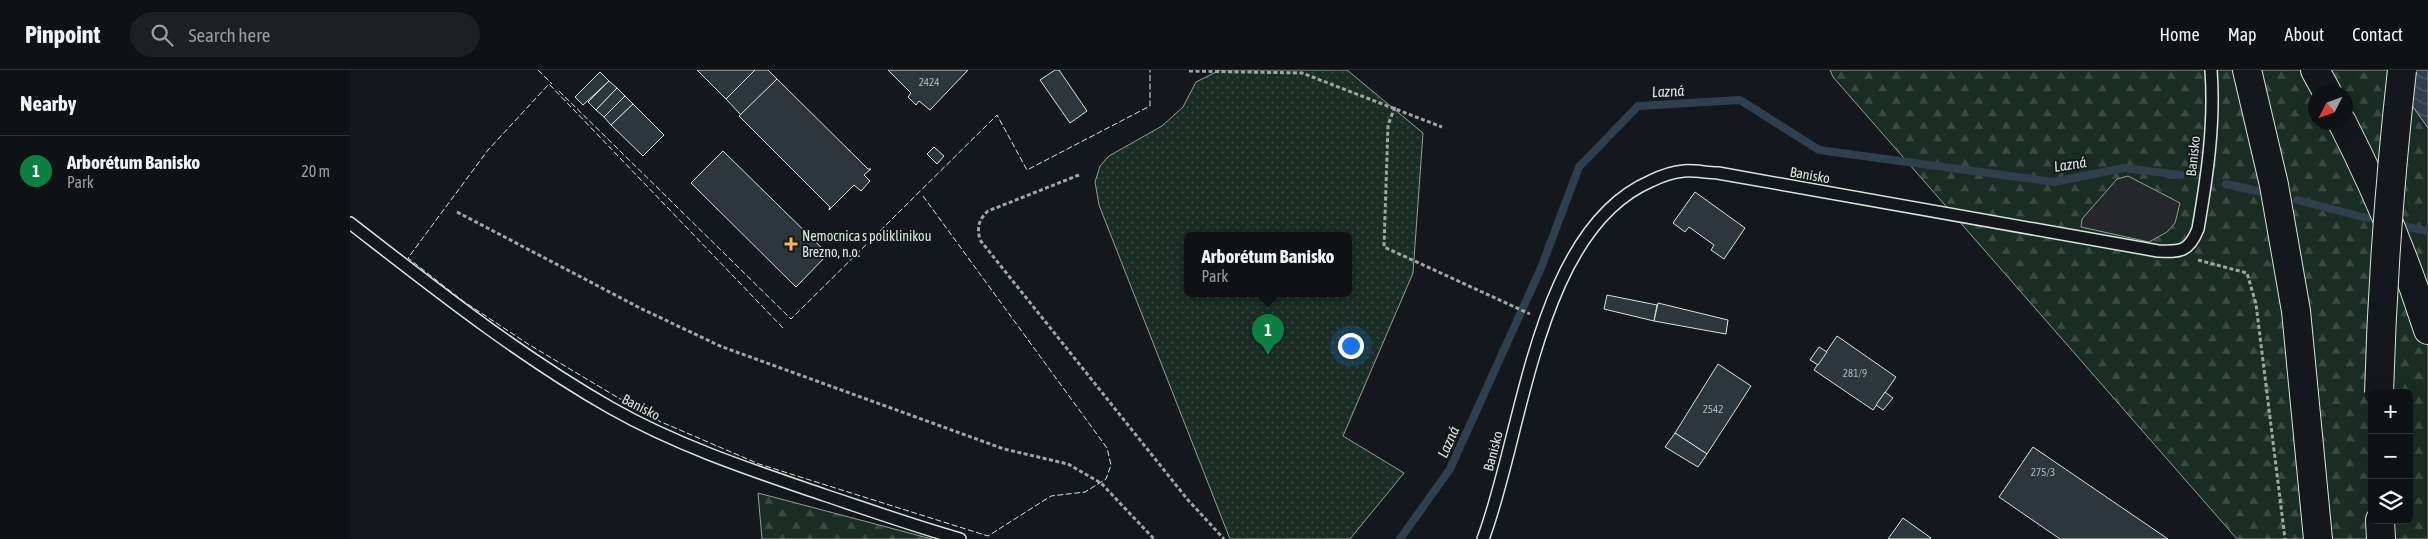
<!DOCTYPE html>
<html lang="en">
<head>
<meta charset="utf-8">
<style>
	body { margin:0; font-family:"Asap Condensed",sans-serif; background:#1d2022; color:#f1f3f6 }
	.controls { position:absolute; right:15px; bottom:15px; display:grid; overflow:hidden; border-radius:8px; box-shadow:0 5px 20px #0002 }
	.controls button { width:45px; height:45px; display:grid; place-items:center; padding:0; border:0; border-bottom:1px solid #2f3234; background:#0f1215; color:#f1f3f6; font:25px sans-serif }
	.compass { position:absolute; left:1958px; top:15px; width:45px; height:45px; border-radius:50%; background:#0f1215; box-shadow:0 5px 20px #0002; rotate:228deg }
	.you { position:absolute; left:1000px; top:275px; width:18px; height:18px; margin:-12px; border:4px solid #fff; border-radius:50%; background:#1a73e8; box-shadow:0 0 0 8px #1a73e833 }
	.badge { display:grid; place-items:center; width:32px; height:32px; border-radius:50%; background:#0b8043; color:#fff; font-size:16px; font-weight:700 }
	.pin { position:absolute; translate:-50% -41px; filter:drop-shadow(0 1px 2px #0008) }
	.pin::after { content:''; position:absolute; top:26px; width:18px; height:15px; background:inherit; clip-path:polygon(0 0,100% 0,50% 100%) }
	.popup { position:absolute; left:834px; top:162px; width:168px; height:65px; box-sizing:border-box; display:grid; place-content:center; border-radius:8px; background:#0f1215; filter:drop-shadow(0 1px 4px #0005); font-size:16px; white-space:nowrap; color:#9b9ea0 }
	.popup b { font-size:19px; color:#f1f3f6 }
	.popup::after { content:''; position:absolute; left:50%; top:100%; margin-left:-10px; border:10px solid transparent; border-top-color:#0f1215 }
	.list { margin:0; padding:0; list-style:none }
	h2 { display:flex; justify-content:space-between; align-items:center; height:65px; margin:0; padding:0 20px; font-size:21px }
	h2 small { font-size:16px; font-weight:400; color:#9b9ea0 }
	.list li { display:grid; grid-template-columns:32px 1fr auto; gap:15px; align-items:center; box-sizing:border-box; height:70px; padding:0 20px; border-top:1px solid #2f3234 }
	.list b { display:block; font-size:19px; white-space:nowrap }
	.list p { margin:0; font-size:16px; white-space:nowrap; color:#9b9ea0 }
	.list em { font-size:16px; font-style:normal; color:#9b9ea0 }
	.icon { flex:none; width:28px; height:28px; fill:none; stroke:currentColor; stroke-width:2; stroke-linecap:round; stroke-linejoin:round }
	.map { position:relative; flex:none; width:2078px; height:469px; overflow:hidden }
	header { display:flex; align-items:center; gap:30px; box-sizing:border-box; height:70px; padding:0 25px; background:#0f1215; border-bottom:1px solid #2f3234 }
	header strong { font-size:24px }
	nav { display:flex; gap:28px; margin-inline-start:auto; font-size:18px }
	.search { width:350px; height:45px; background:#1d2022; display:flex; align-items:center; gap:12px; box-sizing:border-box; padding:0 18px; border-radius:28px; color:#9b9ea0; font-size:19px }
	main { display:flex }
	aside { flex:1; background:#0f1215 }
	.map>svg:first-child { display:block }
	.forest { fill:url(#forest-firs); stroke:#939e99; fill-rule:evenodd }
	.garden { fill:url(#garden-dots); stroke:#939e99; fill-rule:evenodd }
	.parking { fill:#24282b; stroke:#939e99 }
	.water { fill:url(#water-waves); stroke:#939e99 }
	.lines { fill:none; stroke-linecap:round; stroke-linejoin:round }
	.stream { stroke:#2f3f4d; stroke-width:8 }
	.building { fill:#2c363c; stroke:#d8e6dc }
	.lane-casing { stroke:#d8e6dc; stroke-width:14 }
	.primary-casing { stroke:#d8e6dc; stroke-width:30 }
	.path { stroke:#9da8a2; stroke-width:3; stroke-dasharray:4 2.5; stroke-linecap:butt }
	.lane { stroke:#14181c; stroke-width:11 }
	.primary { stroke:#14181c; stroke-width:28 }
	.primary-bridge-casing { stroke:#d8e6dc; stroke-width:30; stroke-linecap:butt }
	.primary-bridge { stroke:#14181c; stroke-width:28 }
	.fence { stroke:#d8e6dc; stroke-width:1; stroke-dasharray:6 2.5; stroke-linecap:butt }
	.poi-dot { fill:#ffb74d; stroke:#14181c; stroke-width:2 }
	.labels { text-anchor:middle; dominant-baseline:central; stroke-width:4; stroke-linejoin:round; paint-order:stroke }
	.number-label { font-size:11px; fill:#adbab4 }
	.street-label { font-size:14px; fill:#d8e6dc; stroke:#14181c }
	.poi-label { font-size:14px; fill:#d8e6dc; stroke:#14181c; text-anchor:start }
	.water-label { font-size:15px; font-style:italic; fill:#d8e6dc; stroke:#14181c }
</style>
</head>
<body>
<header>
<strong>Pinpoint</strong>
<div class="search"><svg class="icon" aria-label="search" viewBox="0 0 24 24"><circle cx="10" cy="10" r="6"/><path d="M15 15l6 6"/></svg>Search here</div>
<nav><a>Home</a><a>Map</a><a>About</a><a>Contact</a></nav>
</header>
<main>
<aside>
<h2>Nearby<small></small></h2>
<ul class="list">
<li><span class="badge">1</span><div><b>Arborétum Banisko</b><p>Park</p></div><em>20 m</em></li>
</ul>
</aside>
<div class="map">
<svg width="2078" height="469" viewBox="0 0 2078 469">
	<defs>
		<pattern id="forest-firs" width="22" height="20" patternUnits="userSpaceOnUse" patternTransform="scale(1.25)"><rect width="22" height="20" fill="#1a2d24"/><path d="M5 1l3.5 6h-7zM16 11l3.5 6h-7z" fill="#3b4b43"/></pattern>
		<pattern id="garden-dots" width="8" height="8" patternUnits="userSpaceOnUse" patternTransform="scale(1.25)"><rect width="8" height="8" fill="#1a2d24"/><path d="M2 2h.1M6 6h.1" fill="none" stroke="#3b4b43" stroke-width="1.8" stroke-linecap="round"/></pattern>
		<pattern id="water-waves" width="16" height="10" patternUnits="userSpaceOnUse" patternTransform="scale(1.25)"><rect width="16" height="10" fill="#2f3f4d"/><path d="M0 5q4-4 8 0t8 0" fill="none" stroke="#4c5b66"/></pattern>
	</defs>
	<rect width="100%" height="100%" fill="#14181c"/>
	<g class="forest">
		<path d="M1480,0H2037L2078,58V469H1887L1483,7ZM1966,22H1996V52H1966ZM2022,323H2059V450H2022Z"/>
		<polygon points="408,423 582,469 412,469"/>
	</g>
	<path class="garden" d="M870,0H997L1073,63L1063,203L993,366L1054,403L1000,469H880L749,135L745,112L750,96L759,86L812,56L833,37L846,12ZM838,166H998V224H838Z"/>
	<polygon class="parking" points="1778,106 1830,133 1825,153 1817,162 1799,172 1731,157 1732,149 1767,109"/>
	<polygon class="water" points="2037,0 2078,0 2078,58"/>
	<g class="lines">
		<g class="stream">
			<polyline points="1876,114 1912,122"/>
			<polyline points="1947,130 2017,148"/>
			<polyline points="2053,156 2078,161"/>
			<polyline points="1050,469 1100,399 1191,198 1229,97 1288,36 1390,30 1469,80 1704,112 1774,98 1831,105"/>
		</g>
	</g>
	<g class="building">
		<polygon points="347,0 405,0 376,29"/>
		<polygon points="405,0 418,0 427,9 391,45 376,29"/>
		<polygon points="538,0 618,0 580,40 569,31 566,35 558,27 561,23"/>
		<polygon points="705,0 709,0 737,41 720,53 690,10"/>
		<polygon points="250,2 259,11 233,35 225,27"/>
		<polygon points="427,9 518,99 521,99 514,105 520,111 511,121 504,115 479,140 480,137 389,46"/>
		<polygon points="259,11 267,18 246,40 238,32"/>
		<polygon points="267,18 275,26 254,47 246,40"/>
		<polygon points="275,26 283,34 261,55 254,47"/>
		<polygon points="283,34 314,65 293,86 261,55"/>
		<polygon points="584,77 594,86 587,94 577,84"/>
		<polygon points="373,81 478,184 446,217 341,113"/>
		<polygon points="1345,122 1395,158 1374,189 1361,180 1364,175 1339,157 1335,162 1323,153"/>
		<polygon points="1257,225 1307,235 1304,251 1254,239"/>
		<polygon points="1308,233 1378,250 1376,264 1304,251"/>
		<polygon points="1487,266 1546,307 1523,340 1464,300"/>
		<polygon points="1469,277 1477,282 1468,295 1460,290"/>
		<polygon points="1368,294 1401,316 1357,384 1325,363"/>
		<polygon points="1535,322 1543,328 1533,340 1526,335"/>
		<polygon points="1325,363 1357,384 1348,397 1315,377"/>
		<polygon points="1683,377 1818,469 1710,469 1649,427"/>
		<polygon points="1553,448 1581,468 1580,469 1538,469"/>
	</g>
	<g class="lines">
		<g class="lane-casing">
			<g id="lane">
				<path d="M0,153C84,218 168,285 261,338C328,376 401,400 474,425C519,440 564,456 610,469"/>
				<path d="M1133,469C1173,364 1186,160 1301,111C1311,106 1323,102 1334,101C1345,100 1357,103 1368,103L1808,181C1830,182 1839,182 1848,159C1857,107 1865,54 1861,0"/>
			</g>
		</g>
		<g class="primary-casing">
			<g id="primary">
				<polyline points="1897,0 1924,115 1946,241 1968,469"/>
				<polyline points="1965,0 1977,22"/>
				<path d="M1992,52C2027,120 2055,188 2078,260"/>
				<polyline points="2030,450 2031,469"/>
			</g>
		</g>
		<g class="path">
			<polyline points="839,1 952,3 1092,57"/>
			<polyline points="1045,37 1038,55 1034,177 1180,244"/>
			<path d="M729,105L638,141C628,150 627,158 630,170L838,430L874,469"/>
			<polyline points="107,142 290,238 370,276 654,379 718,394 751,413 804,469"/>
			<polyline points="1848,190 1897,203 1906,234 1935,469"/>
		</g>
		<use href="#lane" class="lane"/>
		<use href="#primary" class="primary"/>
		<g class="primary-bridge-casing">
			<path id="primary-bridge" d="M2029,323C2032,215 2040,107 2052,0"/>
		</g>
		<use href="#primary-bridge" class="primary-bridge"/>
		<g class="fence">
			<polyline points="188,0 202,14"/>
			<polyline points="209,21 441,249 647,45 677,100 800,36 800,0"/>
			<polyline points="433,258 199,14 138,80 58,188 113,231 178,274 302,348 409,394 638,466 701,426 735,422 756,409 761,395 757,378 573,126"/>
		</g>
	</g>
	<path class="poi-dot" d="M438.5 166.5h5v5h5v5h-5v5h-5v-5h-5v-5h5z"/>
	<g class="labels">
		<g class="number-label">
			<text x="579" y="12">2424</text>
			<text x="1505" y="303">281/9</text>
			<text x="1363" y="339">2542</text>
			<text x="1693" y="402">275/3</text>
		</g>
		<g class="street-label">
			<text transform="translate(1843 86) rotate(-84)">Banisko</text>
			<text transform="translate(1460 105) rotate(10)">Banisko</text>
			<text transform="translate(291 337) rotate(27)">Banisko</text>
			<text transform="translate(1143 381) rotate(-75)">Banisko</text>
		</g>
		<g class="poi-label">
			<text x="452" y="166">Nemocnica s poliklinikou<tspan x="452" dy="16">Brezno, n.o.</tspan></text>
		</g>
		<g class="water-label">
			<text transform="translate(1318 21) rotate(-3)">Lazná</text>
			<text transform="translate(1720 94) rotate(-9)">Lazná</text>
			<text transform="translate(1098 372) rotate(-66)">Lazná</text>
		</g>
	</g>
</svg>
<div class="controls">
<button>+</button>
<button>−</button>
<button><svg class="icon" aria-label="layers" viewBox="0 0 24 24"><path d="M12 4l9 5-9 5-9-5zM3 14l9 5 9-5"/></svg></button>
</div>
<svg class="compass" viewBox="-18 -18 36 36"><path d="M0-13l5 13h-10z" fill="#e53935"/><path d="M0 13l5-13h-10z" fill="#9b9ea0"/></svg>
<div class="you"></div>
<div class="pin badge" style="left:918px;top:285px">1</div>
<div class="popup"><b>Arborétum Banisko</b>Park</div>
</div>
</main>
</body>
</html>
